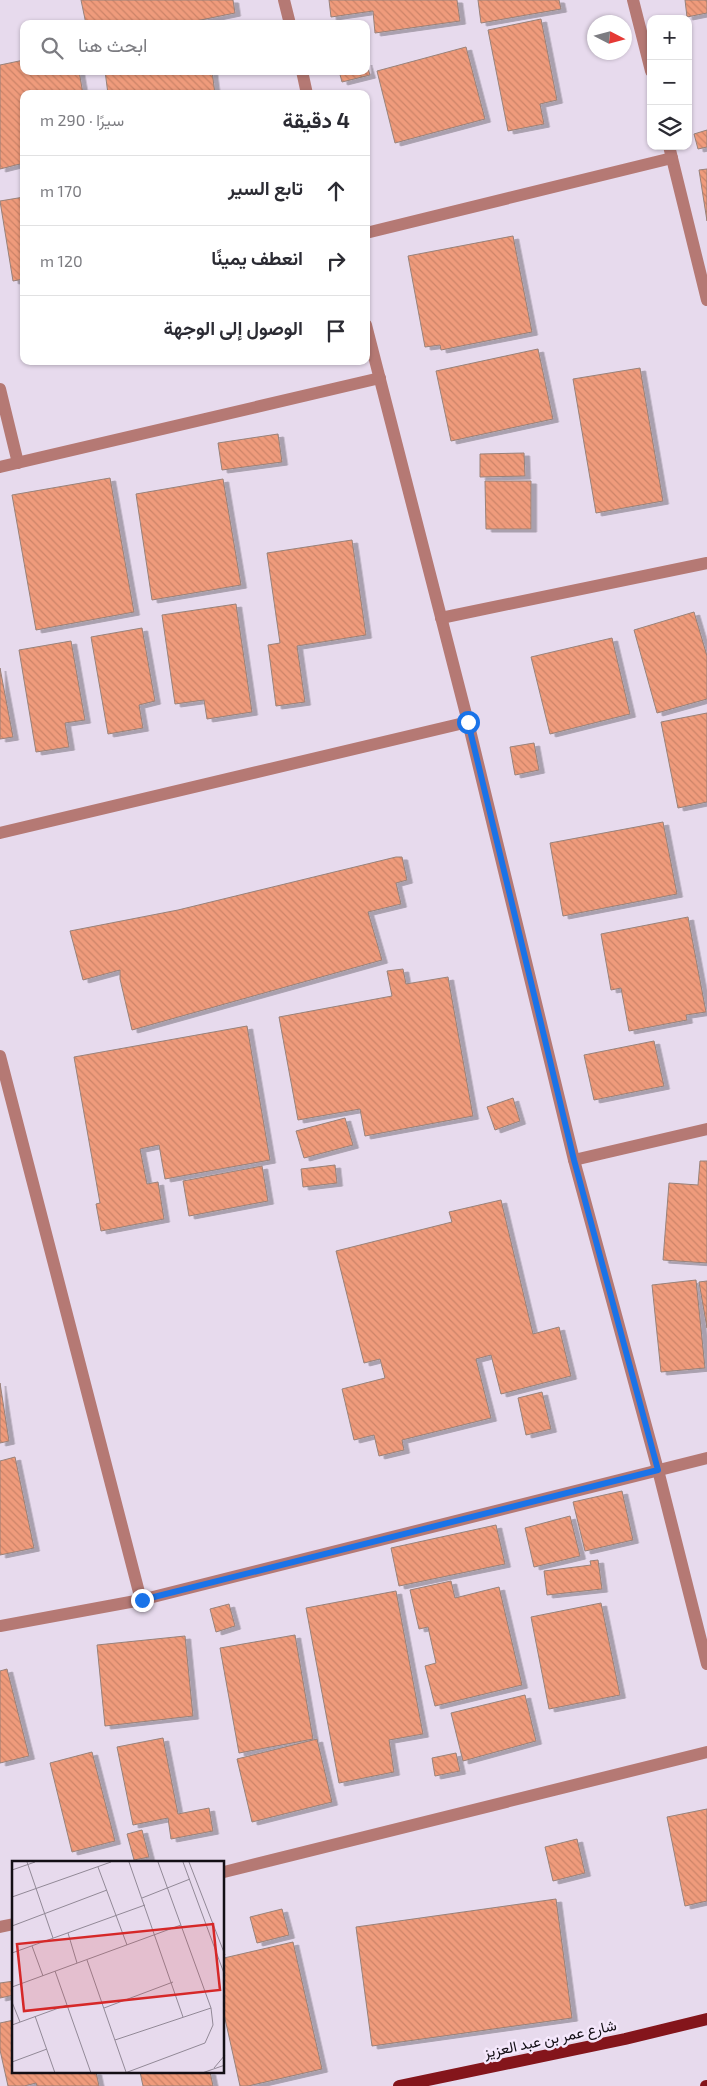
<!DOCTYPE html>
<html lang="ar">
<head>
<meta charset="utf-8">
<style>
	body { margin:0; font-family:"Exo 2",Vazirmatn,sans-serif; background:#f7f7f7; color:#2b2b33; direction:rtl }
	.controls { position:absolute; right:15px; top:15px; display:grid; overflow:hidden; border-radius:10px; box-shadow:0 1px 4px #0004 }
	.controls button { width:45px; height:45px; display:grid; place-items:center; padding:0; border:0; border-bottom:1px solid #e1e1e2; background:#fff; color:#2b2b33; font:25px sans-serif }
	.compass { position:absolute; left:587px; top:15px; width:45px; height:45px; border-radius:50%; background:#fff; box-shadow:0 1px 4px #0004; rotate:96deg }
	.stop { position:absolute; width:15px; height:15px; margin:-11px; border:4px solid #1a73e8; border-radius:50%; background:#fff }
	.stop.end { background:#1a73e8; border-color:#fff; box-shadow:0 1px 5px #0008 }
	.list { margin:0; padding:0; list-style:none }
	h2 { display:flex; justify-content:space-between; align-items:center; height:65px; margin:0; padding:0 20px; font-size:21px }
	h2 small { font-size:16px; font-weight:400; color:#7c7c81 }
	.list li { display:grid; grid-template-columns:32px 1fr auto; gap:15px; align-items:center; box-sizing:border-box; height:70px; padding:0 20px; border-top:1px solid #e1e1e2 }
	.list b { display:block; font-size:19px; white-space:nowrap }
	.list em { font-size:16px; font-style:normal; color:#7c7c81 }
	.icon { flex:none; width:28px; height:28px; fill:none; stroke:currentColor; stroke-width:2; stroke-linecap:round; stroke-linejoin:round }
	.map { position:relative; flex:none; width:707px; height:2086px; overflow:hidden; direction:ltr }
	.search { position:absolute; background:#fff; box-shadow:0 1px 4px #0004; left:20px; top:20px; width:350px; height:55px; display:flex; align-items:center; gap:12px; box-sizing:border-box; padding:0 18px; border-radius:10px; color:#7c7c81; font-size:19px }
	.panel { position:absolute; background:#fff; box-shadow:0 1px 4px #0004; left:20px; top:90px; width:350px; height:275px; border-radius:10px; direction:rtl }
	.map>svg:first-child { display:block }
	.building { fill:url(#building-back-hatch); stroke:#98827a; filter:url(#shadow) }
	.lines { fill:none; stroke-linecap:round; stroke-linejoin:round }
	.minor { stroke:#b57974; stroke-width:12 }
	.major { stroke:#84151b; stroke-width:12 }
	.route { stroke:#1a73e8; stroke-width:6 }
	.labels { text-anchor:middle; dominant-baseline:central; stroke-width:5; stroke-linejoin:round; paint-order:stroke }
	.street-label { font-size:15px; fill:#130f15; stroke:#f4e7fb }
	.inset-road { fill:none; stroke:#928997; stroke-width:1 }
	.view { fill:#d62828; fill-opacity:0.15; stroke:#d62828; stroke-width:2.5 }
	.inset-edge { fill:none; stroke:#130f15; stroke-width:2.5 }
</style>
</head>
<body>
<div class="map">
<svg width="707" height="2086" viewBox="0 0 707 2086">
	<defs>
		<pattern id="building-back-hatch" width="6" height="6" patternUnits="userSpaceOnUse" patternTransform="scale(1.25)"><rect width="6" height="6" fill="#ef9b7b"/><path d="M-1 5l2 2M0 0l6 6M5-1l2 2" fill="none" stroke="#cc8469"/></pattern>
		<filter id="shadow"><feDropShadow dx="5.5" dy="3" stdDeviation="0" flood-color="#0004"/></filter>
	</defs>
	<rect width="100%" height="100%" fill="#e7daed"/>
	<g class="building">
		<polygon points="81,0 233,0 235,13 181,24 86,24"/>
		<polygon points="329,0 457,0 460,21 375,33 373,11 331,17"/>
		<polygon points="478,0 559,0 561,9 481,23"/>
		<polygon points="685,0 707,0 707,13 687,17"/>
		<polygon points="541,19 557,100 540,104 544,124 508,131 488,30"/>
		<polygon points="466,47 485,119 395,143 377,71"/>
		<polygon points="24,60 24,71 79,71 83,94 24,94 24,163 0,169 0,65"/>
		<polygon points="366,62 370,75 342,82 339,71 366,71"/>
		<polygon points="105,71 212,71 215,94 108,94"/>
		<polygon points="707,130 707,147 698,149 694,134"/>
		<polygon points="707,169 707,221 699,170"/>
		<polygon points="24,197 24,279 13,281 0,201"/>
		<polygon points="513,236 532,332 441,350 440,345 425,347 408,256"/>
		<polygon points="538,349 553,419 451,441 436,371"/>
		<polygon points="640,368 663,501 596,513 573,379"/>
		<polygon points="278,434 282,462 222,470 218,443"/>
		<polygon points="524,453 525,476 480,477 480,454"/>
		<polygon points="110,478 134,612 36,630 12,495"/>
		<polygon points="223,479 241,585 152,600 136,494"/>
		<polygon points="485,481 531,481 531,529 486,529"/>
		<polygon points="352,540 366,635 297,646 305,702 276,706 268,645 280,643 267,553"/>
		<polygon points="236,604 252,712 207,719 204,700 175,704 162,615"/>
		<polygon points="694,612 707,656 707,699 657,713 634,630"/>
		<polygon points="142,628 155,701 139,705 143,728 108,734 91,637"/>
		<polygon points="612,638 630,714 550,734 531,657"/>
		<polygon points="71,641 85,720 65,723 69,747 36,752 19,650"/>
		<polygon points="0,668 13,737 0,739"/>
		<polygon points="707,713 707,802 678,808 661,722"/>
		<polygon points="534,743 539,770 515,775 510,747"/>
		<polygon points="663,822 677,894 563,916 550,843"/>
		<polygon points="396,857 402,857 407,880 396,883 401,904 368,912 382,960 132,1030 120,979 120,970 83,980 70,931 178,910"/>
		<polygon points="688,917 706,1012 686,1015 687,1020 629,1031 621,988 611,990 601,934"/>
		<polygon points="403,969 406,984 448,977 473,1116 365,1136 360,1109 298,1120 279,1017 392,996 387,971"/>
		<polygon points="247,1026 270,1160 165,1179 159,1145 140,1149 147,1184 158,1182 164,1219 101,1231 96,1204 100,1203 74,1057"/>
		<polygon points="654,1041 664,1086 594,1100 584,1055"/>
		<polygon points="513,1098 520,1121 495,1130 487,1107"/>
		<polygon points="345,1118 353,1145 304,1158 296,1131"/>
		<polygon points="700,1161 707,1161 707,1263 663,1260 669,1183 698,1185"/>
		<polygon points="335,1165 337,1183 303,1187 301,1169"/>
		<polygon points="262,1166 268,1201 189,1216 183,1181"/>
		<polygon points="501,1200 533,1334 559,1327 571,1376 501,1394 491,1355 476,1359 491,1418 402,1440 404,1450 379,1456 374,1435 354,1440 342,1389 385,1378 380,1359 364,1363 336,1251 452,1222 449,1212"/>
		<polygon points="696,1280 705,1368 661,1372 652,1285"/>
		<polygon points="707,1281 707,1328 699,1282"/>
		<polygon points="0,1383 9,1441 0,1443"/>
		<polygon points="542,1392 551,1429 526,1435 518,1398"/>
		<polygon points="15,1457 34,1548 0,1555 0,1461"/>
		<polygon points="622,1491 633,1540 585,1551 573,1502"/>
		<polygon points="570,1516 580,1556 534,1567 525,1528"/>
		<polygon points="496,1525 505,1564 399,1586 391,1548"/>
		<polygon points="598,1560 602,1589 547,1595 544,1571 591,1565 590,1561"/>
		<polygon points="451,1581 455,1598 499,1587 522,1685 435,1706 425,1666 436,1663 428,1627 419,1629 410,1590"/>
		<polygon points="396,1591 423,1734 389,1740 394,1772 339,1783 306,1608"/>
		<polygon points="601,1603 620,1695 549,1709 531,1617"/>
		<polygon points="229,1604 235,1626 216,1632 210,1609"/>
		<polygon points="295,1635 313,1739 239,1753 220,1648"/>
		<polygon points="185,1636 193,1716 105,1726 97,1645"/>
		<polygon points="7,1669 29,1756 0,1763 0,1671"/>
		<polygon points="525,1695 536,1741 463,1761 451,1713"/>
		<polygon points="163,1738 178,1814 209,1808 213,1831 171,1839 168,1818 133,1825 117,1747"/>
		<polygon points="317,1739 332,1802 252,1822 237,1759"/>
		<polygon points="92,1752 115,1841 72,1852 50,1763"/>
		<polygon points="456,1753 460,1771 435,1776 432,1758"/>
		<polygon points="707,1809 707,1901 685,1906 667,1817"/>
		<polygon points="142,1830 149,1857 134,1860 127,1834"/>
		<polygon points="577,1839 585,1873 553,1881 545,1847"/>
		<polygon points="556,1899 572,2018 372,2046 356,1927"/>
		<polygon points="282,1909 289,1935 257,1943 250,1917"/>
		<polygon points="293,1942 322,2069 248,2086 240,2086 224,2014 224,1958"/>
		<polygon points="14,1981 14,1995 0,1998 0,1983"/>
		<polygon points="14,2020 14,2072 96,2072 99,2086 37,2086 36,2083 24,2086 8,2086 0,2050 0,2023"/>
		<polygon points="140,2072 210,2072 213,2086 143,2086"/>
	</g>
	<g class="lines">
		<g class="minor">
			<polyline points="284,0 290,24"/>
			<polyline points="633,0 651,71"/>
			<polyline points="302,71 307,94"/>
			<polyline points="669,146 707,300"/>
			<polyline points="366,233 672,158"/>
			<polyline points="366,325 468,722 574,1160 658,1470 707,1664"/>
			<polyline points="0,389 18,463"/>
			<polyline points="0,467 380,378"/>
			<polyline points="441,618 707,563"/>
			<polyline points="0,833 468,722"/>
			<polyline points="0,1056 141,1600"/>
			<polyline points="574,1160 707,1129"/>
			<polyline points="0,1626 141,1600 707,1458"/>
			<polyline points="224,1872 707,1752"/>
			<polyline points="0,1927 14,1924"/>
		</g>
		<g class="major">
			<polyline points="399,2086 625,2039 707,2019"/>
			<polyline points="706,2086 707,2086"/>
		</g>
	</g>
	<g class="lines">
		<polyline class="route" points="142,1600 658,1470 574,1160 468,722"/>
	</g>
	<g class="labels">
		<g class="street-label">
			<text transform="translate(550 2038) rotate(-12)">شارع عمر بن عبد العزيز</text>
		</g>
	</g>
	<g transform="translate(12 1861)">
		<rect width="212" height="212" fill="#e7daed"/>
		<path class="inset-road" d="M15,1L41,77M117,1L171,156M171,1L213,115M177,1L213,94M86,6L115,84M0,9L23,1M0,36L99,1M130,37L178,18M0,65L95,29M56,72L65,102M20,85L31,115M0,92L133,44M75,99L114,211M43,110L79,212M0,126L169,64M0,141L8,161M92,147L161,121M23,155L43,212M0,164L55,144M103,179L199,147M0,201L35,188M202,207L213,194M113,212L193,182L201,164L199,147L146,1M190,212L213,204"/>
		<path class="view" d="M201,63L208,129L12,150L5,83Z"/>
		<rect width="212" height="212" class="inset-edge"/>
	</g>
</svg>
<div class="controls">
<button>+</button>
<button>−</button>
<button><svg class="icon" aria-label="layers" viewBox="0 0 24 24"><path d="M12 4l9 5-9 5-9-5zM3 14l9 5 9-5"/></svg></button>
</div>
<svg class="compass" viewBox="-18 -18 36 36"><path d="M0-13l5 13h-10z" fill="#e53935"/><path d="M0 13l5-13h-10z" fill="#7c7c81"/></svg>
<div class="stop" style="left:468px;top:722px"></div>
<div class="stop end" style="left:142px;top:1600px"></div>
<div class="search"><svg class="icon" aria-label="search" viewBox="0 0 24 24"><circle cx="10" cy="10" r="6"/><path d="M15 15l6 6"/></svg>ابحث هنا</div>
<section class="panel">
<h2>4 دقيقة<small>سيرًا · 290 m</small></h2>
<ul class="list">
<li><svg class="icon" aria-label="ahead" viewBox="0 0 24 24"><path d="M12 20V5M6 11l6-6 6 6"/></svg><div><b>تابع السير</b></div><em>170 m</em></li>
<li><svg class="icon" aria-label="right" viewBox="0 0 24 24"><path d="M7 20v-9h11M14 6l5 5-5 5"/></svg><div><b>انعطف يمينًا</b></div><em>120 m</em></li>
<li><svg class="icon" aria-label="arrive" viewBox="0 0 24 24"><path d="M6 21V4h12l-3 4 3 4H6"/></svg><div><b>الوصول إلى الوجهة</b></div></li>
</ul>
</section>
</div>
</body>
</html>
